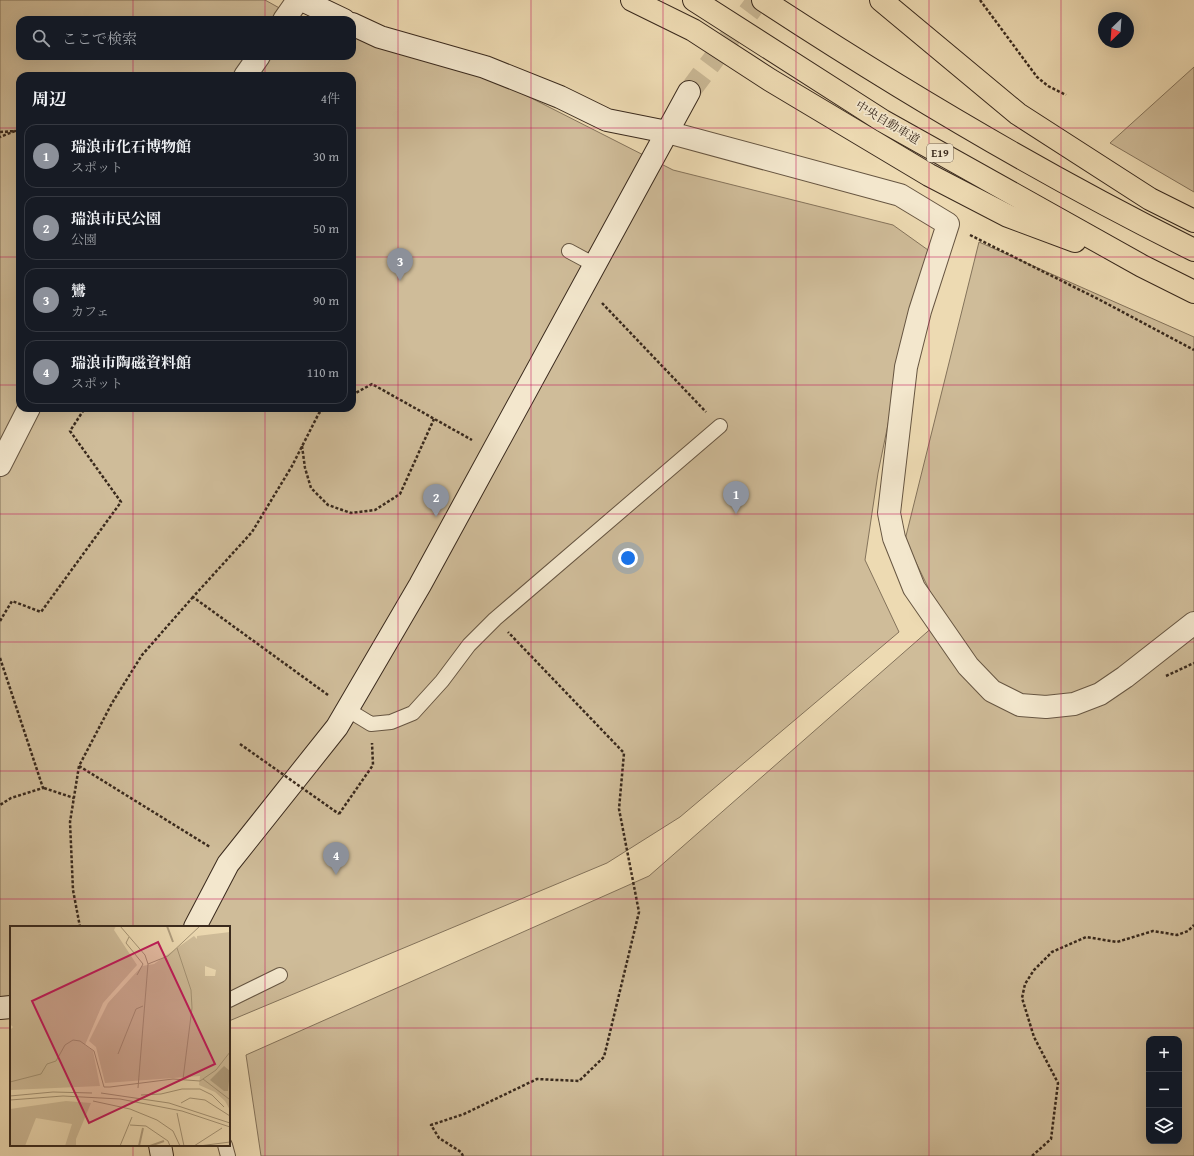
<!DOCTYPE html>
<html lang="ja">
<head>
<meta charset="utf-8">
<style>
	body { margin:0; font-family:"Gentium Book Plus","Noto Serif JP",serif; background:#242831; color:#f1f3f6 }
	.controls { position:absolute; right:12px; bottom:12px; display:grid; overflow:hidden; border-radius:8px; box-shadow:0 4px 16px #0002 }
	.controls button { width:36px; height:36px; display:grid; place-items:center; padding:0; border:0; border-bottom:1px solid #363941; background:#171b24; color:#f1f3f6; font:20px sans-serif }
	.compass { position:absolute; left:1098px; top:12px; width:36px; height:36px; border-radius:50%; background:#171b24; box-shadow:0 4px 16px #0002; rotate:205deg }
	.you { position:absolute; left:628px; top:558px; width:14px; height:14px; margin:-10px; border:3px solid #fff; border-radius:50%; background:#1a73e8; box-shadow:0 0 0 6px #1a73e833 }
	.badge { display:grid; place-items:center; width:26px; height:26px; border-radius:50%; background:#8c9099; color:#fff; font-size:13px; font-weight:700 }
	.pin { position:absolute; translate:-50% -33px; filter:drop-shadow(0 1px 2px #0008) }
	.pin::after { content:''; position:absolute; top:21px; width:14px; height:12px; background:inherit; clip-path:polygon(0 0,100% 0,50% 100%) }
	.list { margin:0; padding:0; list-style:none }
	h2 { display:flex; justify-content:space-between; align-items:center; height:52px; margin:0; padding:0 16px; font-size:17px }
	h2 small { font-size:13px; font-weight:400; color:#9ea1a6 }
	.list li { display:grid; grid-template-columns:26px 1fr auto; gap:12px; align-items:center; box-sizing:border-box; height:64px; margin:0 8px 8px; padding:0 8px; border:1px solid #363941; border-radius:12px }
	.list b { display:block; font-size:15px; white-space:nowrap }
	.list p { margin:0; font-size:13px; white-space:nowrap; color:#9ea1a6 }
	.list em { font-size:13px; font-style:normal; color:#9ea1a6 }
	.icon { flex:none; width:22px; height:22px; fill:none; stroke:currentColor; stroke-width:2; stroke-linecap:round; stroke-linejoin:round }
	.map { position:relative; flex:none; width:1194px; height:1156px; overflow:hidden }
	.search { position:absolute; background:#171b24; box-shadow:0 4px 16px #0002; left:16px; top:16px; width:340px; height:44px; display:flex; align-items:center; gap:10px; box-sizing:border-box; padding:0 14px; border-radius:12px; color:#9ea1a6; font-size:15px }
	.panel { position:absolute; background:#171b24; box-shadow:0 4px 16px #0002; left:16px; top:72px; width:340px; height:340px; border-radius:12px }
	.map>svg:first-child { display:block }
	.green { fill:#cfbc99; stroke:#84735b; fill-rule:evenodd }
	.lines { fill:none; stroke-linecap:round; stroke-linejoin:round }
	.secondary-tunnel { stroke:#c9b794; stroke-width:22; stroke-dasharray:22 11; stroke-linecap:butt }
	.lane-casing { stroke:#675642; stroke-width:16 }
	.street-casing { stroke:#675642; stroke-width:24 }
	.secondary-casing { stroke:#3a2a1d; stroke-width:24 }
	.highway-casing { stroke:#3a2a1d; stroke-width:24 }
	.path { stroke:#3a2a1d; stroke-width:2.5; stroke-dasharray:3 2; stroke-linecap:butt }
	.lane { stroke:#f3e7cd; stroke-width:14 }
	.street { stroke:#f3e7cd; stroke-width:22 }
	.secondary { stroke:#f3e7cd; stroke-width:22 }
	.highway { stroke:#eddab2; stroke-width:22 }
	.path-bridge { stroke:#3a2a1d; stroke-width:2.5; stroke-dasharray:3 2; stroke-linecap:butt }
	.grid { fill:none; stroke:#c2185b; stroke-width:1; stroke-opacity:0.55 }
	.labels { text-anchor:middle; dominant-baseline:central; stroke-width:3.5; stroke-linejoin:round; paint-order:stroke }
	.shield { fill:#f3e7cd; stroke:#726352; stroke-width:1 }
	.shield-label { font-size:11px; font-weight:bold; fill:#3a2a1d }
	.street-label { font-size:12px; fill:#3a2a1d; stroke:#f3e7cd }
	.inset-river { fill:none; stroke:#b09e7f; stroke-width:2 }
	.inset-road { fill:none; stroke:#a59476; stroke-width:1 }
	.view { fill:#c2185b; fill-opacity:0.15; stroke:#c2185b; stroke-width:2 }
	.inset-edge { fill:none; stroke:#3a2a1d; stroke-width:2 }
</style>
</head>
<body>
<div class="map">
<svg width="1194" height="1156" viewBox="0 0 1194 1156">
	<rect width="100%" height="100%" fill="#eddab2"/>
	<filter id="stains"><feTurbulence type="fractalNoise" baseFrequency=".005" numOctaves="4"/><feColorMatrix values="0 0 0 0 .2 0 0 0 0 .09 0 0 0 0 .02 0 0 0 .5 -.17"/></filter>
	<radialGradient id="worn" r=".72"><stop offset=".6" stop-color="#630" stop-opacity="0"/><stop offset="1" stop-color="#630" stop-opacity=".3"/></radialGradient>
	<g class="green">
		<path d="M0,0H265L301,20H20V56H352V37L476,70L673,170L893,225L928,250L910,317L878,473L865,560L899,632L680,817L607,863L229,1021V927H11V1010L0,1012ZM20,76H352V408H20Z"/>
		<polygon points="1194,67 1194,192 1110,143"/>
		<path d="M979,242L1194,337V1156H261L246,1055L649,876L943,618L905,540ZM1149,1039H1179V1141H1149Z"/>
	</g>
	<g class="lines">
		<polyline class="secondary-tunnel" points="689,92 758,0"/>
		<g class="lane-casing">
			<g id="lane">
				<polyline points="569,251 595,265"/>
				<polyline points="348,710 371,724 391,722 413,713 442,681 469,645 495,619 720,426"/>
				<polyline points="229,1000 280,975"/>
				<polyline points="225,1145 228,1156"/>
			</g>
		</g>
		<g class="street-casing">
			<g id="street">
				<polyline points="284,20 298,0"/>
				<polyline points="245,76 259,56"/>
				<polyline points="667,132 900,195 948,224 920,311 906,367 889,513 894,538 914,588 968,666 992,691 1020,705 1046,707 1074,704 1100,694 1125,677 1194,623"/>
				<polyline points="0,465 29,408"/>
			</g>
		</g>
		<g class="secondary-casing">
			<g id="secondary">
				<polyline points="302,0 344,20"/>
				<polyline points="352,24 380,37 485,67 560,97 607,120 667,132"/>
				<polyline points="195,927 228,864 337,727 420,585 689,92"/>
				<polyline points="0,1008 11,1007"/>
				<polyline points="160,1145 162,1156"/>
			</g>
		</g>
		<g class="highway-casing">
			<g id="highway">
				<polyline points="632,0 693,30 770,80 929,175 1008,216 1075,241"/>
				<polyline points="694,0 883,121 1142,266 1194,292"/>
				<path d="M763,0C902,91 1045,176 1194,250"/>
				<polyline points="881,0 1018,114 1150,199 1194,221"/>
			</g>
		</g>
		<g class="path">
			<polyline points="980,0 1037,77 1048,86 1066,95"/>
			<polyline points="0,132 15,131 0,137"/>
			<polyline points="970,235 1102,301 1194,350"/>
			<polyline points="602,303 706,412"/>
			<polyline points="352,395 372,384 472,440"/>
			<polyline points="302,446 305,468 311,488 328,505 351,513 375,510 400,494 434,419"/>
			<polyline points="193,597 142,655 112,703 79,766 210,847"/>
			<polyline points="0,621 12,601 41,612 121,502 70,431 85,408"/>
			<polyline points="0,658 43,788 11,798 0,805"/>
			<polyline points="1166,676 1194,663"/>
			<polyline points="328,695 193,597 252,532 292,466 319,413 328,408"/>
			<polyline points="79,766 70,822 73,890 80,927"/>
			<polyline points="44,788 74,798"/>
			<polyline points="339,814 373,765 372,743"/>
			<polyline points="463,1156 461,1152 439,1138 431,1125 464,1114 537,1079 579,1081 604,1057 639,912 619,809 624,753 508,632"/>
			<polyline points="1032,1156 1051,1139 1058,1083 1034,1037 1022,998 1025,984 1034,970 1052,952 1086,937 1117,942 1153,931 1177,935 1188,931 1194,925"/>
		</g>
		<use href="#lane" class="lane"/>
		<use href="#street" class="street"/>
		<use href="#secondary" class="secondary"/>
		<use href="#highway" class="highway"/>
		<polyline class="path-bridge" points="240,744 339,814"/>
	</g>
	<path class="grid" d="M133,0V20M265,0V20M398,0V1156M531,0V1156M663,0V1156M796,0V1156M929,0V1156M1061,0V1156M133,56V76M265,56V76M0,128H20M352,128H1194M0,257H20M352,257H1194M0,385H20M352,385H1194M133,408V927M265,408V1156M0,514H1194M0,642H1194M0,771H1194M0,899H1194M0,1028H11M229,1028H1194M133,1145V1156"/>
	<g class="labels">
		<rect class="shield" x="927" y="144" width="26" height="18" rx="3"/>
		<g class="shield-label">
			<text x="940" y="153">E19</text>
		</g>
		<g class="street-label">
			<text transform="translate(888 122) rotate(31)">中央自動車道</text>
		</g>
	</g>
	<g transform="translate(10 926)">
		<rect width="220" height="220" fill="#eddab2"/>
		<path d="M0,0H106L104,4L127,39L93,77L75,119L83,125L90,160L0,164V104L3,101L0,98ZM220,6V184L215,175L205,166L189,159L190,150L95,157L86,121L79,115L98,77L132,40L144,38L184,10L187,13V10ZM195,40L206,44L205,50H195ZM56,175L81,177L66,213V220H55L62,198L26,192L15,220H0V183Z" fill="#cfbc99" fill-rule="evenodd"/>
		<path d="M214,140L220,145L218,165H214L200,154Z" fill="#b09e7f"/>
		<path class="inset-river" d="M157,0L163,16M129,220L133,202M140,220L154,215"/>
		<path class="inset-road" d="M110,0L135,29L138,38L128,162M119,11L116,17L133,38L127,49M167,22L181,64L182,82L173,153M138,38L158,30L190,0M108,128L126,83L133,80M193,153L219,173M0,156L31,148L37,138L46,135L55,119L63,114L70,115L84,125L94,161H100L163,153L190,155L206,144L220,126M91,167L159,177L220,197M131,169L151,168L172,163H190L202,169L214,181M0,170L43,166L82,167M0,174L53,170L110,173L172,185L220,201M83,175L120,183L147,194L163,205L170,220M171,177L180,172L195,174L220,190M167,187L174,220M120,199L136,200L158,215L160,220M110,220L122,191M184,220L212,202M189,220L220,216"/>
		<path class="view" d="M148,16L205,138L79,197L22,75Z"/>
		<rect width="220" height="220" class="inset-edge"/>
	</g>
	<rect width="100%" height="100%" filter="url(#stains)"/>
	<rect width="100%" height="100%" fill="url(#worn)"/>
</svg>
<div class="controls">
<button>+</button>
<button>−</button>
<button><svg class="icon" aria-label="layers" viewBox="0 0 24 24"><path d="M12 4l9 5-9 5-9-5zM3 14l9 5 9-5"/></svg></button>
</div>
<svg class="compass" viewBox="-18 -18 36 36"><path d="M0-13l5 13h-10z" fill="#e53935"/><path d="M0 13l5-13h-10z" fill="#9ea1a6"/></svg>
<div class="you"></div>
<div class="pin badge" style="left:736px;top:514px">1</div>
<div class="pin badge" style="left:436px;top:517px">2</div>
<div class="pin badge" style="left:400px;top:281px">3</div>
<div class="pin badge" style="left:336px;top:875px">4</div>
<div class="search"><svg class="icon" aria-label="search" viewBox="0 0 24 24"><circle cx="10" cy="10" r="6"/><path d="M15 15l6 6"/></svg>ここで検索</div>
<section class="panel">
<h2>周辺<small>4件</small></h2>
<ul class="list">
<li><span class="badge">1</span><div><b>瑞浪市化石博物館</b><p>スポット</p></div><em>30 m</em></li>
<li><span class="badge">2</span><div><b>瑞浪市民公園</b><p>公園</p></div><em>50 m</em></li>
<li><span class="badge">3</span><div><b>鸞</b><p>カフェ</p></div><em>90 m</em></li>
<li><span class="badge">4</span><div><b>瑞浪市陶磁資料館</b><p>スポット</p></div><em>110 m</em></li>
</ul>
</section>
</div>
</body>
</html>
